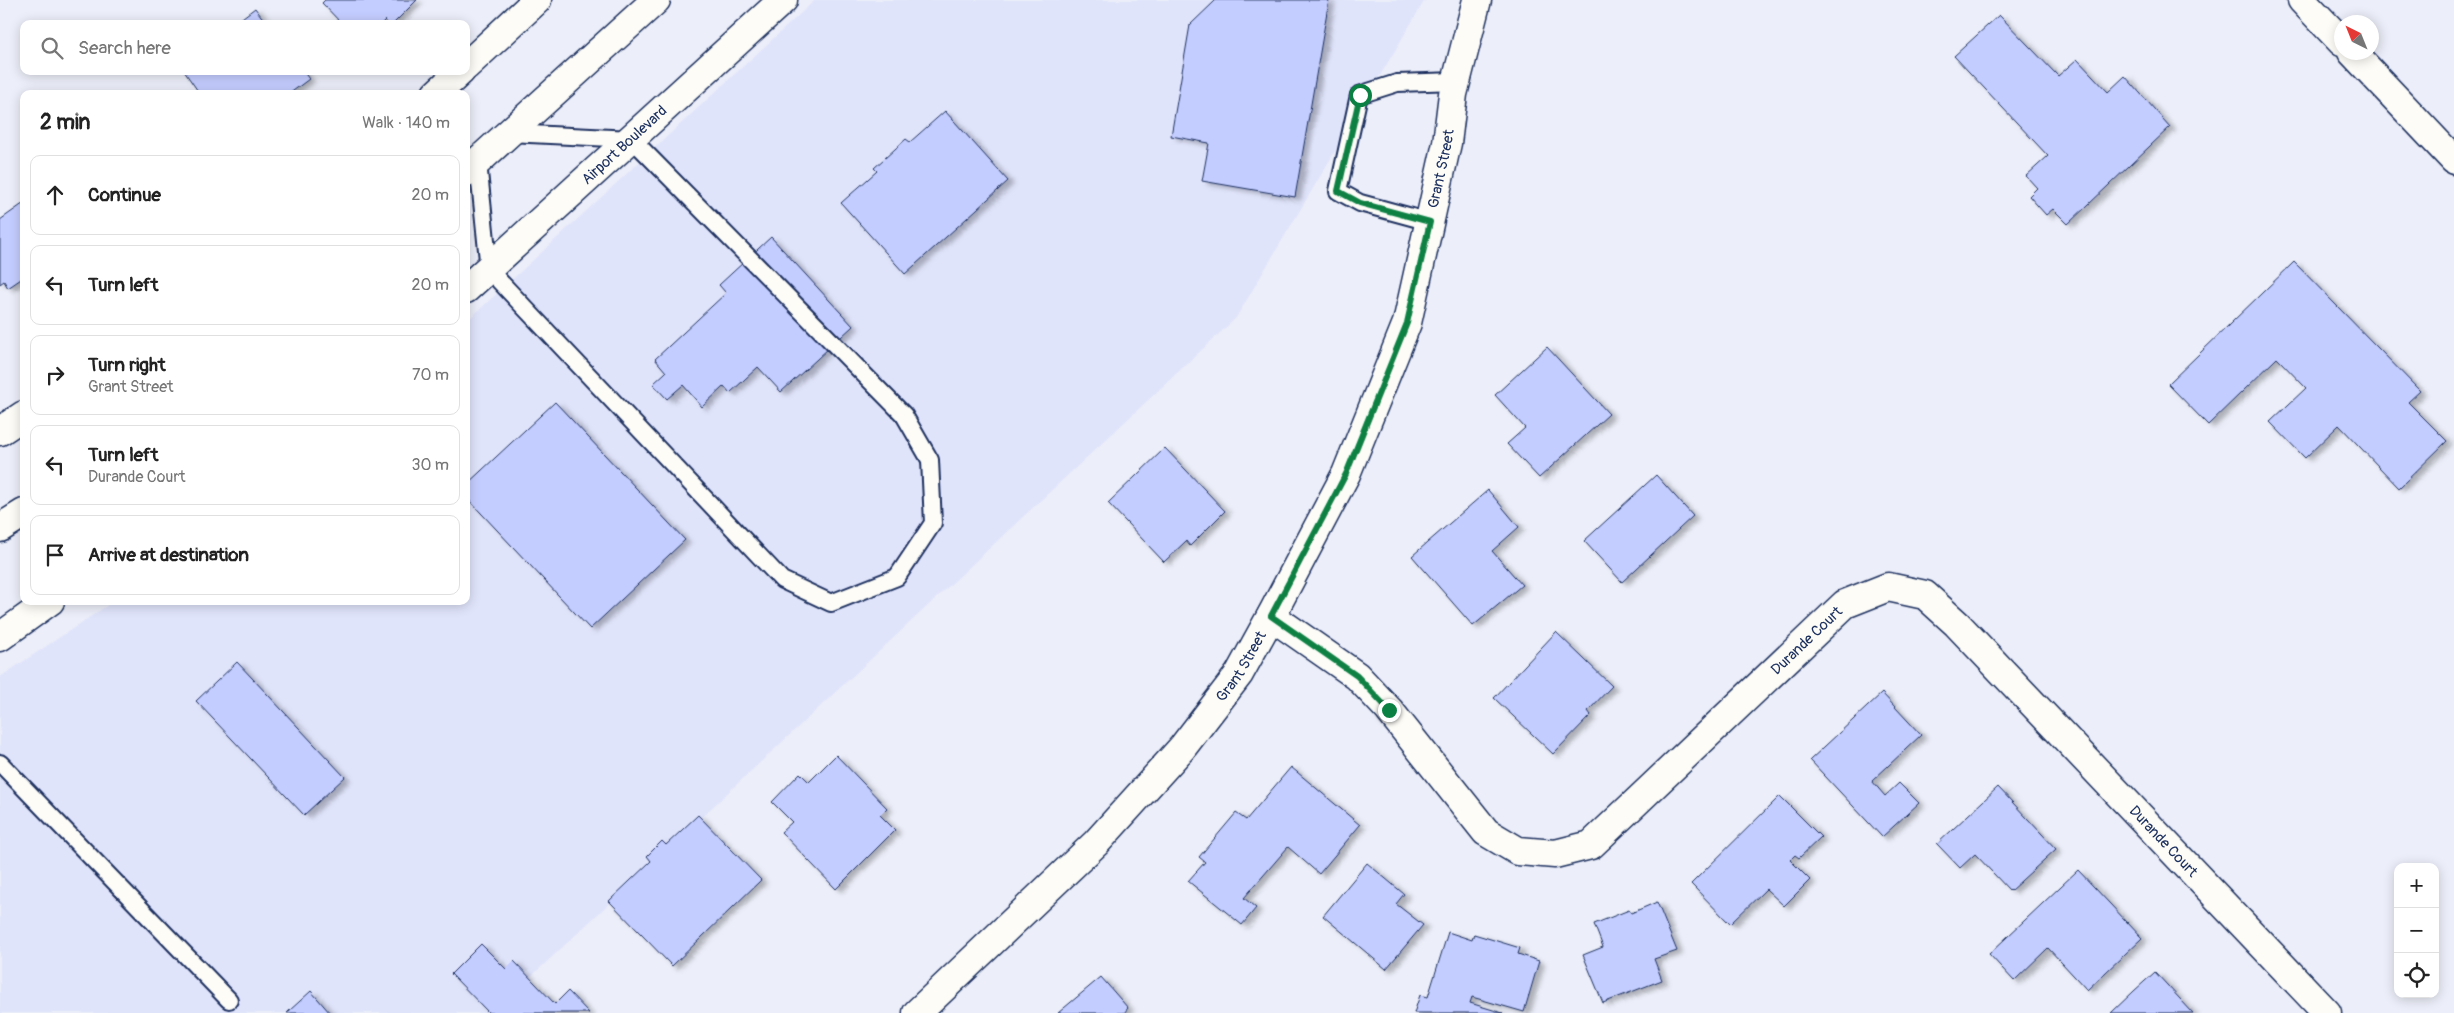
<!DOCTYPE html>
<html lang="en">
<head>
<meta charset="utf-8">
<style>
	body { margin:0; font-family:Pangolin,sans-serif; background:#f2f2f2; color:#222 }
	.controls { position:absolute; right:15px; bottom:15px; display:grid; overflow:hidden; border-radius:10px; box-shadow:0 2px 12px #0003 }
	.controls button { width:45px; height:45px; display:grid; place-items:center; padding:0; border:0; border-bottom:1px solid #e0e0e0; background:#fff; color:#222; font:25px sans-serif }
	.compass { position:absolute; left:2334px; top:15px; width:45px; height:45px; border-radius:50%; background:#fff; box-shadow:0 2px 12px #0003; rotate:317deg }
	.stop { position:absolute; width:15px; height:15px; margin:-11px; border:4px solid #0b8043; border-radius:50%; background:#fff }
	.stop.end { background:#0b8043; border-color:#fff; box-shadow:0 1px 5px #0008 }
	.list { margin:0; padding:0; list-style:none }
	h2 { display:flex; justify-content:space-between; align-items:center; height:65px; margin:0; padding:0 20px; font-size:21px }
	h2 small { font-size:16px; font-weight:400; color:#767676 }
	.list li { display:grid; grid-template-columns:32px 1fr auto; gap:15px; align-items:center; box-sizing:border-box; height:80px; margin:0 10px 10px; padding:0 10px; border:1px solid #e0e0e0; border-radius:10px }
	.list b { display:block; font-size:19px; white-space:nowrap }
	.list p { margin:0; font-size:16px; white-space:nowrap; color:#767676 }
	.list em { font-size:16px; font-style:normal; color:#767676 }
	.icon { flex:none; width:28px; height:28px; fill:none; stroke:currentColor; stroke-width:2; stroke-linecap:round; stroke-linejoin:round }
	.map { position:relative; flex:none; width:2454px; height:1013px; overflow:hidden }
	.search { position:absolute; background:#fff; box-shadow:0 2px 12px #0003; left:20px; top:20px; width:450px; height:55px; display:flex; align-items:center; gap:12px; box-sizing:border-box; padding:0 18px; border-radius:10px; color:#767676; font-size:19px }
	.panel { position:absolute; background:#fff; box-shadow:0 2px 12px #0003; left:20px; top:90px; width:450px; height:515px; border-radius:10px }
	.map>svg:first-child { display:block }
	.built { fill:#e0e4fb }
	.building { fill:#c4cdff; stroke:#1b2f5e; filter:url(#shadow) }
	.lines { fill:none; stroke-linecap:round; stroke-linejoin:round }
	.service-casing { stroke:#1b2f5e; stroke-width:20 }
	.minor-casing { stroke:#1b2f5e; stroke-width:31 }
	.tertiary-casing { stroke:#1b2f5e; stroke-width:31 }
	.secondary-casing { stroke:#1b2f5e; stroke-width:31 }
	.service { stroke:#fdfcf7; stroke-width:16 }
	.minor { stroke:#fdfcf7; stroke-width:28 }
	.tertiary { stroke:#fdfcf7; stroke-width:28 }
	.secondary { stroke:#fdfcf7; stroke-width:28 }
	.route { stroke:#0b8043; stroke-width:6 }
	.labels { text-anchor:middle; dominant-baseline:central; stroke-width:5; stroke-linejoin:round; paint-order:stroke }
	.street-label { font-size:15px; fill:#1b2f5e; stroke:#fdfcf7 }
</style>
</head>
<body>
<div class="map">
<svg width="2454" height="1013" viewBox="0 0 2454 1013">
	<defs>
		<filter id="shadow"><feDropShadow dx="5.5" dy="3" stdDeviation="2.5" flood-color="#0004"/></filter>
	</defs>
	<rect width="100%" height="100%" fill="#eceef9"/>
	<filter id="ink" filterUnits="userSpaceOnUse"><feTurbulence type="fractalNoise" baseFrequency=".02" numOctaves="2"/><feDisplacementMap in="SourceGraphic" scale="10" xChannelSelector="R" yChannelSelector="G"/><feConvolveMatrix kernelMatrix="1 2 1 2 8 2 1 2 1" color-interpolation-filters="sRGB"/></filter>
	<g filter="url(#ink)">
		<polygon class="built" points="815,0 1425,0 1236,318 492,1013 0,1013 0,677 114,601 466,601 466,322"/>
		<g class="building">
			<polygon points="325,0 417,0 393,24 388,24 385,20 381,24 342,24 322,3"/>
			<polygon points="1329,0 1295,197 1202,181 1209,143 1171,136 1190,25 1216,0"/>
			<polygon points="255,8 267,24 234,24"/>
			<polygon points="1999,15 2058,76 2077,59 2108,92 2125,76 2170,127 2068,224 2053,209 2046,215 2029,196 2037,188 2026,176 2048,156 1954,56"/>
			<polygon points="184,71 303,71 309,79 289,94 200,94"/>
			<polygon points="945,111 1008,181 905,274 841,203 877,171 874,168 906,139 910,142"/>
			<polygon points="24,203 24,277 8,288 4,281 0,284 0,220"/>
			<polygon points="771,237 853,326 781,392 758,367 730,393 724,386 702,407 683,385 667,399 653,384 666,372 655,359 726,293 719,285"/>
			<polygon points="2294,262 2420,391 2408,402 2447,441 2399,488 2339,425 2305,458 2270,422 2306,388 2277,358 2208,425 2168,384"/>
			<polygon points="1547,347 1609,414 1539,478 1507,444 1525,428 1495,395"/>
			<polygon points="555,402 685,540 590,629 466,497 466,485"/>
			<polygon points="1165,448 1225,511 1190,546 1186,541 1164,562 1108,503"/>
			<polygon points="1656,475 1693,516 1622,582 1584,541"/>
			<polygon points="1488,490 1519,527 1492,551 1522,585 1473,626 1412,556"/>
			<polygon points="1556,632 1612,686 1588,711 1591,715 1553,754 1494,698"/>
			<polygon points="237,662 345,777 304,815 196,701"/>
			<polygon points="1882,693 1921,735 1872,781 1885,796 1899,783 1919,803 1882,837 1810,760"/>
			<polygon points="836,755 887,808 880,815 895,830 836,889 781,832 792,822 772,802 800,773 809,782"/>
			<polygon points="1291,767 1360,825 1319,874 1288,847 1244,898 1256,908 1242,925 1188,881 1205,862 1199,857 1236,813 1246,820"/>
			<polygon points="1998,787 2056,849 2010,891 1975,854 1960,868 1937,844"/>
			<polygon points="1780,796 1821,837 1799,858 1795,855 1790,860 1810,880 1784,906 1766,889 1730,924 1691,884"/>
			<polygon points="698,815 761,880 672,966 609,901 651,861 647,856 662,841 666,845"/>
			<polygon points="1367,863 1404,894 1396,904 1423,925 1386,969 1323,916"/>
			<polygon points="2078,870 2142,938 2087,990 2048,948 2014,981 1989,954"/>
			<polygon points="1657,902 1677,951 1654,959 1662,980 1603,1003 1583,955 1603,947 1594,924 1629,910 1631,913"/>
			<polygon points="1448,932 1472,940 1474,934 1520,948 1518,954 1539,961 1524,1012 1472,997 1470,1003 1503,1013 1414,1013 1420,995 1428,997"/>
			<polygon points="481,944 506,969 514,961 555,1004 568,991 589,1013 489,1013 451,974"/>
			<polygon points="2155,972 2193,1013 2111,1013 2134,991"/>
			<polygon points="1101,977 1128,1008 1124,1013 1058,1013"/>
			<polygon points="311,991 330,1013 287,1013 289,1011"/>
		</g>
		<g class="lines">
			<g class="service-casing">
				<g id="service">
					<polyline points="478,162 489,270 782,580 831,603 897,577 933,523 930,460 904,415 632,139 509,133"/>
					<polyline points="1430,222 1360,203 1338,191 1359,95 1397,83 1456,81"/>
					<polyline points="0,763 229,1000"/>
				</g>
			</g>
			<g class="minor-casing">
				<g id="minor">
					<polyline points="2302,0 2342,42"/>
					<polyline points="2352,52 2454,160"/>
					<polyline points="466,66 537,0"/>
					<polyline points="436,94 461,71"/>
					<polyline points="0,431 24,415"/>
					<path id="s1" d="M1271,616L1357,676L1389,710L1486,832L1518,851L1555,854L1591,845L1845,604L1888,587L1925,595L1957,624L2327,1013"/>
				</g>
			</g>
			<g class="tertiary-casing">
				<g id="tertiary">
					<path id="s2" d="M917,1013L1096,843L1182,748L1239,674L1271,616L1346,474L1407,323L1447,143L1453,94L1477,0"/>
				</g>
			</g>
			<g class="secondary-casing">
				<g id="secondary">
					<polyline points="466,172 656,0"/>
					<path id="s3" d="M466,289L783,0"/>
					<polyline points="0,528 24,513"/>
					<polyline points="0,637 50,601"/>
				</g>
			</g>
			<use href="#service" class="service"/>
			<use href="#minor" class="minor"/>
			<use href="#tertiary" class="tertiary"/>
			<use href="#secondary" class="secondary"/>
		</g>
	</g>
	<g class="lines" filter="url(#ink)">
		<polyline class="route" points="1360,95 1338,191 1360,203 1430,222 1407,323 1346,474 1271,616 1357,676 1389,710"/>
	</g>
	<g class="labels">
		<g class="street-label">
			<text stroke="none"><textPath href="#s3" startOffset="214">Airport Boulevard</textPath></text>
			<text stroke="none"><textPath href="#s2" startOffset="1016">Grant Street</textPath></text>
			<text stroke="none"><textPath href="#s1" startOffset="716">Durande Court</textPath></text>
			<text stroke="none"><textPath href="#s2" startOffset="476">Grant Street</textPath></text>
			<text stroke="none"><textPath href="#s1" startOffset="1196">Durande Court</textPath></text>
		</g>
	</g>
</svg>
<div class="controls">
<button>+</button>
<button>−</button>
<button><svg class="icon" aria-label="locate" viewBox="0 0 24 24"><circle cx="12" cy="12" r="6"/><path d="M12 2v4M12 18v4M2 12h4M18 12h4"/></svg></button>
</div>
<svg class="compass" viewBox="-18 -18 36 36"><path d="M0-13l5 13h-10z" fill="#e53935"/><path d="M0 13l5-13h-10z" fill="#767676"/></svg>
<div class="stop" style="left:1360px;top:95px"></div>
<div class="stop end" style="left:1389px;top:710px"></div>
<div class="search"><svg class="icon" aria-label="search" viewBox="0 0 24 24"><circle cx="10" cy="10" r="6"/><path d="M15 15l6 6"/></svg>Search here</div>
<section class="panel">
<h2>2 min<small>Walk · 140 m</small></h2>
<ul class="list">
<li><svg class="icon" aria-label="ahead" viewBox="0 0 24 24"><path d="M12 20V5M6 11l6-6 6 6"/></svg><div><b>Continue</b></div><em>20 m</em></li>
<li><svg class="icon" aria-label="left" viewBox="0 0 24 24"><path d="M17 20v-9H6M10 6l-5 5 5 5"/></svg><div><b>Turn left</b></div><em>20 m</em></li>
<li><svg class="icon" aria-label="right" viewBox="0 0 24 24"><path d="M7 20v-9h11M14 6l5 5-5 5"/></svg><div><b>Turn right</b><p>Grant Street</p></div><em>70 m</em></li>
<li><svg class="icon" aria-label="left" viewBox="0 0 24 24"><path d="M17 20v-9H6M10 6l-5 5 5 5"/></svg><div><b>Turn left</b><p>Durande Court</p></div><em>30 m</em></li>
<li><svg class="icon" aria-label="arrive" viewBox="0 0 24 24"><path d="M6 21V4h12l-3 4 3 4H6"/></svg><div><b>Arrive at destination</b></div></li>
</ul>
</section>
</div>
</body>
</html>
